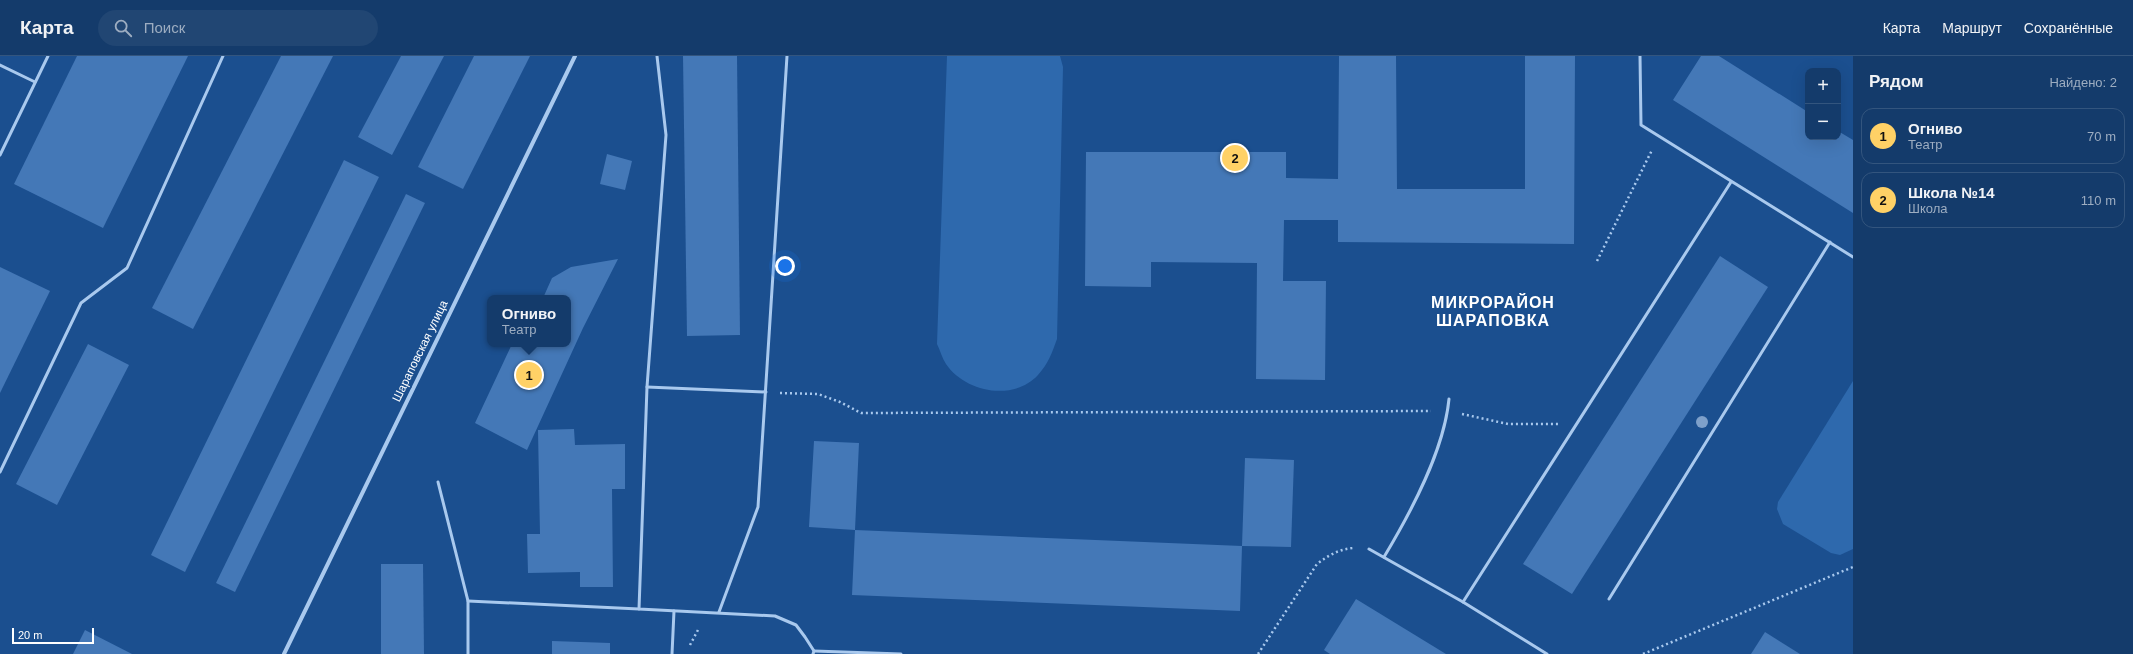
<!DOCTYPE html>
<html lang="ru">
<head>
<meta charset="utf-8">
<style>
	body { margin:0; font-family:Helvetica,sans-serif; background:#214673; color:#f1f3f6 }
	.controls { position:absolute; right:12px; top:12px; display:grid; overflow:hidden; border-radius:8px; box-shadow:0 4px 16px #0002 }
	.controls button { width:36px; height:36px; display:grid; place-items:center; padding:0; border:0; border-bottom:1px solid #33557e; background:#143b6b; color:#f1f3f6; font:20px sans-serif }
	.scale { position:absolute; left:12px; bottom:10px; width:82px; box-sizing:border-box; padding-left:4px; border:2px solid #fff; border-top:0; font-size:11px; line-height:14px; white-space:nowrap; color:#fff; -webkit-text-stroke:3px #1b4f8f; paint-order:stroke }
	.you { position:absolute; left:785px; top:210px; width:14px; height:14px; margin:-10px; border:3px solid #fff; border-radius:50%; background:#1a73e8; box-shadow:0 0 0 6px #1a73e833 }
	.badge { display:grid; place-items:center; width:26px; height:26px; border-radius:50%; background:#ffd166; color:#111; font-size:13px; font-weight:700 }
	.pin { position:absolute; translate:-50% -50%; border:2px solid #fff; box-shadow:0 1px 4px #0006 }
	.popup { position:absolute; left:487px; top:239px; width:84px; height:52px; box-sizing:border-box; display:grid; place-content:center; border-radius:8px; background:#143b6b; filter:drop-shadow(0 1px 3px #0005); font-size:13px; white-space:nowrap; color:#9dadc1 }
	.popup b { font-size:15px; color:#f1f3f6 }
	.popup::after { content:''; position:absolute; left:50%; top:100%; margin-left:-8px; border:8px solid transparent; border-top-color:#143b6b }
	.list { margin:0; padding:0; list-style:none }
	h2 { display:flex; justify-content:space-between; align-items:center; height:52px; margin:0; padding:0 16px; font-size:17px }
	h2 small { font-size:13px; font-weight:400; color:#9dadc1 }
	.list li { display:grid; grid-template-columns:26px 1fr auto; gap:12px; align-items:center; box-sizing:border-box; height:56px; margin:0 8px 8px; padding:0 8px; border:1px solid #33557e; border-radius:12px }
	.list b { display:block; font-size:15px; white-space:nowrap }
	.list p { margin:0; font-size:13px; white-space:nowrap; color:#9dadc1 }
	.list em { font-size:13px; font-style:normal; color:#9dadc1 }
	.icon { flex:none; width:22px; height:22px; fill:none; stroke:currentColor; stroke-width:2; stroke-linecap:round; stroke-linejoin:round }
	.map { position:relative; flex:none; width:1853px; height:598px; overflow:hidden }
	header { display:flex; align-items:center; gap:24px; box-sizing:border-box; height:56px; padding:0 20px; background:#143b6b; border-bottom:1px solid #33557e }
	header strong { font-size:19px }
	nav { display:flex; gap:22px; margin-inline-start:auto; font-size:14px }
	.search { width:280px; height:36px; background:#214673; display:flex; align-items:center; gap:10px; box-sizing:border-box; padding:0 14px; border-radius:22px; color:#9dadc1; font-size:15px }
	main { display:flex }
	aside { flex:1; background:#143b6b }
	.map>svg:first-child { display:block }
	.green { fill:#2e69ad }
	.building { fill:#4478b7 }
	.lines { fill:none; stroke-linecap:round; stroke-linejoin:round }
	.path { stroke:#a9c9ee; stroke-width:2.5; stroke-dasharray:2 3; stroke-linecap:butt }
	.lane { stroke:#a9c9ee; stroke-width:3 }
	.street { stroke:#a9c9ee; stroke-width:4 }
	.tree { fill:#7ea0ca }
	.labels { text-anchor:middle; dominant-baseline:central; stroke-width:3.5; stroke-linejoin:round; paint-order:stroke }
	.street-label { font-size:12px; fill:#fff; stroke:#1b4f8f }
	.district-label { font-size:16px; font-weight:bold; letter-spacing:1px; fill:#fff; stroke:#1b4f8f }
</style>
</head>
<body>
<header>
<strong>Карта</strong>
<div class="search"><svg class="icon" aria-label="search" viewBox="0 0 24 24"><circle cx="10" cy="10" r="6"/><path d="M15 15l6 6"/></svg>Поиск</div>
<nav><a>Карта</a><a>Маршрут</a><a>Сохранённые</a></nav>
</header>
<main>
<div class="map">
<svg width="1853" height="598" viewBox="0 0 1853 598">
	<rect width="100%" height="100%" fill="#1b4f8f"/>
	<g class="green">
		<path d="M947,0H1060L1063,11L1057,283C1052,297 1048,308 1038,319C1013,346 965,336 946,308C942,302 940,294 937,288Z"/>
		<polygon points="1853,325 1853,493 1840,499 1831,497 1783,468 1777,453 1778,446"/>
	</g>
	<g class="building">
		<polygon points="77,0 188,0 103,172 14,128"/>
		<polygon points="281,0 333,0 193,273 152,252"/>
		<polygon points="401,0 444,0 392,99 358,81"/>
		<polygon points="474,0 530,0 463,133 418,111"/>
		<polygon points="683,0 737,0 740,279 687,280"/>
		<polygon points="1339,0 1396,0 1397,133 1525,133 1525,0 1575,0 1574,188 1338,186 1338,164 1284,164 1283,225 1326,225 1325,324 1256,323 1257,207 1151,206 1151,231 1085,230 1086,96 1286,96 1286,122 1338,123"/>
		<polygon points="1701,0 1719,0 1808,56 1808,81 1838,81 1838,75 1853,84 1853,157 1673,44"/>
		<polygon points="607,98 632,105 625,134 600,128"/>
		<polygon points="344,104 379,121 185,516 151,499"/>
		<polygon points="406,138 425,147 235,536 216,527"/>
		<polygon points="1720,200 1768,231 1572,538 1523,508"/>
		<polygon points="618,203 583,272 527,394 475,367 512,288 568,288 568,242 543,242 552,222 571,211"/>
		<polygon points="0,211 50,235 0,337"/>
		<polygon points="88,288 129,309 57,449 16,428"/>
		<polygon points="574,373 575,389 625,388 625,433 612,433 613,531 580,531 580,516 528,517 527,478 540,478 538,374"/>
		<polygon points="814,385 859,387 855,474 1242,490 1240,555 852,539 855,474 809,471"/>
		<polygon points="1245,402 1294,404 1291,491 1242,490"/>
		<polygon points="381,508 423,508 424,598 381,598"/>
		<polygon points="1356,543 1446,598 1330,598 1324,594"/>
		<polygon points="85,574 132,598 73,598"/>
		<polygon points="1765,576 1800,598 1751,598"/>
		<polygon points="552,585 610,587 610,598 552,598"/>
	</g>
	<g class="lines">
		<g class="path">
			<polyline points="1597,205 1652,94"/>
			<polyline points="780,337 818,338 840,346 861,357 1431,355"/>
			<polyline points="1462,358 1508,368 1558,368"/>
			<polyline points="690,589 699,572"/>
			<path d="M1258,598L1317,508C1329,499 1339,493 1354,492"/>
			<polyline points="1643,598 1853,511"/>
		</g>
		<g class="lane">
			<polyline points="657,0 666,79 647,331 639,553 775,560 796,569 805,581 814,595 813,598"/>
			<polyline points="1640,0 1641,69 1853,201"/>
			<polyline points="0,9 35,26"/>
			<polyline points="0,99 48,0"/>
			<polyline points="647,331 766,336"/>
			<polyline points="0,416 81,247 127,212 223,0"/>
			<polyline points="438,426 468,545 468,598"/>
			<polyline points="1369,493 1463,546 1547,598"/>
			<path d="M1384,501C1411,456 1444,395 1449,343"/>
			<polyline points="1609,543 1830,186"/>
			<polyline points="468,545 639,553"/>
			<polyline points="1463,546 1731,126"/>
			<polyline points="719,556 758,451 787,0"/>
			<polyline points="814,595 901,598"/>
			<polyline points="672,598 674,555"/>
		</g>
		<polyline class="street" points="284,598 575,0"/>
	</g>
	<circle class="tree" cx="1702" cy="366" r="6"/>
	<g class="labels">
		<g class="street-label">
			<text transform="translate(420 295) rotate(-64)">Шараповская улица</text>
		</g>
		<g class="district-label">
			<text x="1493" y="246">МИКРОРАЙОН<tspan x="1493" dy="18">ШАРАПОВКА</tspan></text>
		</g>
	</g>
</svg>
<div class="controls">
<button>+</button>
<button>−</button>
</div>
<div class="scale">20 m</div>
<div class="you"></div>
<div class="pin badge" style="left:529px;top:319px">1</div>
<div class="popup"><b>Огниво</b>Театр</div>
<div class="pin badge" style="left:1235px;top:102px">2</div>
</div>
<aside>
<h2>Рядом<small>Найдено: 2</small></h2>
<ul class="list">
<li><span class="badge">1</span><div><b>Огниво</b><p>Театр</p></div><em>70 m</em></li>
<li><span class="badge">2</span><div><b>Школа №14</b><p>Школа</p></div><em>110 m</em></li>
</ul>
</aside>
</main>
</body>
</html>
